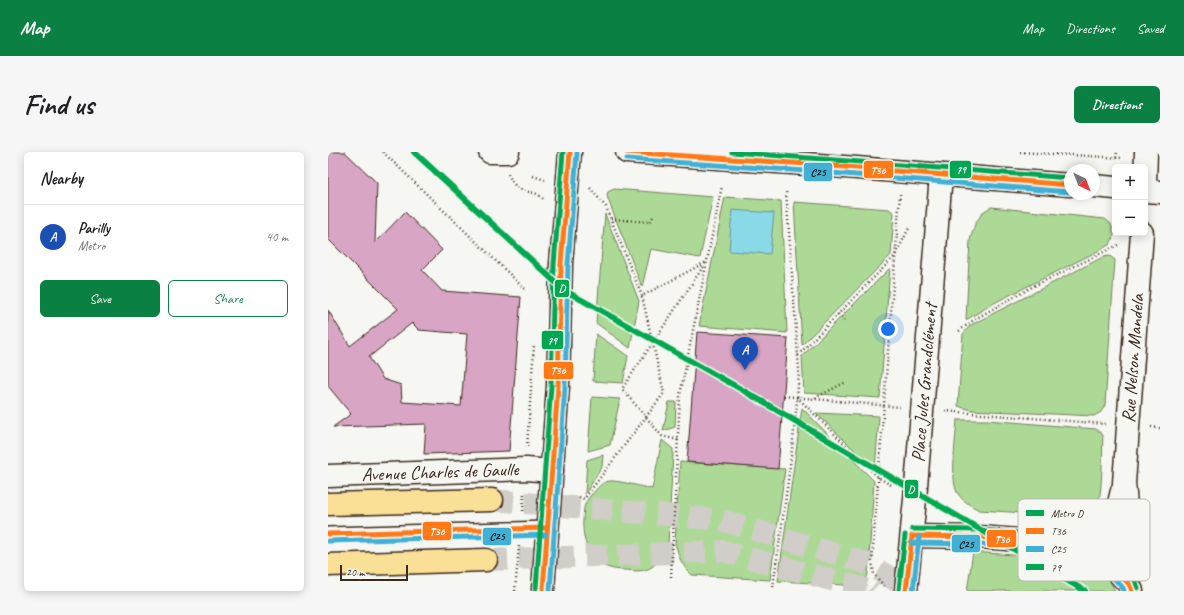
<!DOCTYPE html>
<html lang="en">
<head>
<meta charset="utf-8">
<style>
	body { margin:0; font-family:Caveat,sans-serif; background:#f6f6f6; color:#202124 }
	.controls { position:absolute; right:12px; top:12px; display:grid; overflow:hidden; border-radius:6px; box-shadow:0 2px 10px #0003 }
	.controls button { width:36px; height:36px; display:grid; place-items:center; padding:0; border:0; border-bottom:1px solid #e0e0e0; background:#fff; color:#202124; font:20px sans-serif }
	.compass { position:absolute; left:736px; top:12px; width:36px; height:36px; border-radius:50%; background:#fff; box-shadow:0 2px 10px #0003; rotate:137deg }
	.scale { position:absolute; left:12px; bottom:10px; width:68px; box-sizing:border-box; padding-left:4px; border:2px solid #3b2a1e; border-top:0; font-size:11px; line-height:14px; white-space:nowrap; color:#3b2a1e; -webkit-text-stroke:3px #f6f6f2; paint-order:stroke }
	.you { position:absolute; left:560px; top:177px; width:14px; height:14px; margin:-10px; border:3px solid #fff; border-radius:50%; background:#1a73e8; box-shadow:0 0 0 6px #1a73e833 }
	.badge { display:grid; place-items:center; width:26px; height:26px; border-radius:50%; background:#0b8043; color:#fff; font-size:13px; font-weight:700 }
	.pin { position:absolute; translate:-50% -33px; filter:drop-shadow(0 1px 2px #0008) }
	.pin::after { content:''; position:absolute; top:21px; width:14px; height:12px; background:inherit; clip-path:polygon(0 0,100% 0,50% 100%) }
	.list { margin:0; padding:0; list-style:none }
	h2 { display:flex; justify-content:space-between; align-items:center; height:52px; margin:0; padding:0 16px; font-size:17px }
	h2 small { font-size:13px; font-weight:400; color:#757577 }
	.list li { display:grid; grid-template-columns:26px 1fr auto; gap:12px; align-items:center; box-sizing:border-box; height:64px; padding:0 16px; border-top:1px solid #e0e0e0 }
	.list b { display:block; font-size:15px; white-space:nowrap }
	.list p { margin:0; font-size:13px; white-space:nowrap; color:#757577 }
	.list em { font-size:13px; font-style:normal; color:#757577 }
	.actions { display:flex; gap:8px; padding:12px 16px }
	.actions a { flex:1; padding:9px 0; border:1px solid #0b8043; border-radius:6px; text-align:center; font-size:14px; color:#0b8043 }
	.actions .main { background:#0b8043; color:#fff }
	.map { position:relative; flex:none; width:832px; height:439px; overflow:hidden; border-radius:6px }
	header { display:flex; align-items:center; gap:24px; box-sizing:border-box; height:56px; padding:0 20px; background:#0b8043; color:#fff }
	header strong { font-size:19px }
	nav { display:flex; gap:22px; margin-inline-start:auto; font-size:14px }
	.intro { display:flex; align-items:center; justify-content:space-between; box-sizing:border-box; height:96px; padding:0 24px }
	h1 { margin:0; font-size:28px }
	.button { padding:10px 18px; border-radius:6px; background:#0b8043; color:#fff; font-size:14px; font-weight:700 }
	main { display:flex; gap:24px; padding:0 24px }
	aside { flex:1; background:#fff; border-radius:6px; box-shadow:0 2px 10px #0003 }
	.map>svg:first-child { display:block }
	.green { fill:#add997; stroke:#74825a }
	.water { fill:#8ad9e6; stroke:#6a9396 }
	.building { fill:#d8a6c4; stroke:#3b2a1e; fill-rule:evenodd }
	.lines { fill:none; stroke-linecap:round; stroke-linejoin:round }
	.primary-tunnel { stroke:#d1cdc8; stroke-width:22; stroke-dasharray:22 11; stroke-linecap:butt }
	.highway-tunnel { stroke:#d1cdc8; stroke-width:22; stroke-dasharray:22 11; stroke-linecap:butt }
	.lane-casing { stroke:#3b2a1e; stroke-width:16 }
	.street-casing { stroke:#3b2a1e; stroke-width:25 }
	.secondary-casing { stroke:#3b2a1e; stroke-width:25 }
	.primary-casing { stroke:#3b2a1e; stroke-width:25 }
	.path { stroke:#3b2a1e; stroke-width:2.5; stroke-dasharray:1 3; stroke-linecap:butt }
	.lane { stroke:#f6f6f2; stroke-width:13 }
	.street { stroke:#f6f6f2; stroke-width:22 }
	.secondary { stroke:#f6f6f2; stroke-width:22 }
	.primary { stroke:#fadf96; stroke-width:22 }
	.bus-1-casing { stroke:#f6f6f2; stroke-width:8 }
	.bus-2-casing { stroke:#f6f6f2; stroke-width:8 }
	.bus-3-casing { stroke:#f6f6f2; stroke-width:8 }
	.bus-1 { stroke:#ff7917; stroke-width:5 }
	.bus-2 { stroke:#40b0d4; stroke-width:5 }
	.bus-3 { stroke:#00a651; stroke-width:5 }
	.metro-1-casing { stroke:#f6f6f2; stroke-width:9 }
	.metro-1 { stroke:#00a950; stroke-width:6 }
	.labels { text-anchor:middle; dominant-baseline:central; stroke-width:3; stroke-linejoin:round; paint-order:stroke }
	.street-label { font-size:19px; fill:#3b2a1e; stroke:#f6f6f2 }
	.key { fill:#f6f6f2; stroke:#beb9b2; stroke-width:1 }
	.key-label { font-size:11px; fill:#3b2a1e }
	.line-badge { stroke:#f6f6f2; stroke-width:1.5 }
	.badge-label { font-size:11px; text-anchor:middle; font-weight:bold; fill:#fff }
	.pale-badge-label { font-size:11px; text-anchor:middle; font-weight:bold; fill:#111 }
</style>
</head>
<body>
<header>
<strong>Map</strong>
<nav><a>Map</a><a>Directions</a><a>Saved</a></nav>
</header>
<div class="intro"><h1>Find us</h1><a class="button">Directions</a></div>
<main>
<aside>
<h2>Nearby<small></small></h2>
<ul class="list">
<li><span class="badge" style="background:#1a4fb4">A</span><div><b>Parilly</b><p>Metro</p></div><em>40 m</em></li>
</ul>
<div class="actions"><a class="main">Save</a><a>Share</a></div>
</aside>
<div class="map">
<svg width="832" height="439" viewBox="0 0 832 439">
	<rect width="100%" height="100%" fill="#f6f6f2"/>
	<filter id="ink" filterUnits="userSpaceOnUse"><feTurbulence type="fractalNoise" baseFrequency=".025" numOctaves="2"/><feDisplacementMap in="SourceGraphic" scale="8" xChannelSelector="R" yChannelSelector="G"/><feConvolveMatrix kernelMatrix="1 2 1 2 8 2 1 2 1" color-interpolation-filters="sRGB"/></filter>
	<g filter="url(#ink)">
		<g class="green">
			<polygon points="286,37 385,45 372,106 323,97 314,135 280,47 279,43 280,40"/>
			<polygon points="397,45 453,49 459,181 371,174"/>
			<polygon points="466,50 561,57 566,61 563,103 474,193"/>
			<polygon points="663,55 777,67 783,72 786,83 782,92 774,97 666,151 638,168 642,88 647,72 655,60"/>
			<polygon points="277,62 311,149 302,196 268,171"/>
			<polygon points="782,104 787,108 777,253 773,260 766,264 643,258 630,254 635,182 643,173 775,105"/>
			<polygon points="562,116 552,246 476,241 474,204"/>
			<polygon points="268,182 300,204 295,231 265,229"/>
			<polygon points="264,245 292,247 282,293 260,299"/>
			<polygon points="341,250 348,250 347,275 335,279"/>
			<polygon points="474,256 546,329 540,422 536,433 533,434 450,429"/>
			<polygon points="488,261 551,264 547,318"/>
			<path d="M629,268H659L768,277L775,283C774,298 775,350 767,360C765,362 761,364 759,365L651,358C642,353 634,349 629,340C622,327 628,284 629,268Z"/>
			<path d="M334,288L345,297V301L340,392C336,401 331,411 322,416C314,420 306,419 298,418C290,418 282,417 274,413C259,405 254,384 255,368C256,355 255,353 263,343C269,337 273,330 282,329C289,328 315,335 324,337Z"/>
			<polygon points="275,303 274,315 257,342 259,308"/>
			<polygon points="352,310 457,317 442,428 364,423 358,417 352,407 347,391"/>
			<polygon points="645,400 765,409 778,420 787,439 639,439"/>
		</g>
		<polygon class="water" points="404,58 446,61 442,102 401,99"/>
		<g class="building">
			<path d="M0,0H17L49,31L47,91L77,60L114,98L94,118L114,139L193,145L181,299L96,302L98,272L5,275L23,262L0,234V158L22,194L70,157L0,87ZM84,171L91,178L139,182L133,254L74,250L73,233L55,227L41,205Z"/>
			<polygon points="369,180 460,186 450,317 359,310"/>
		</g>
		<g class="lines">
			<g class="primary-tunnel">
				<polyline points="164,348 393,368 538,411 585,439"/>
				<polyline points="158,408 395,399 545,439"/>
			</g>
			<polyline class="highway-tunnel" points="542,437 544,439"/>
			<g class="lane-casing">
				<polyline id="lane" points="0,382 218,376"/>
			</g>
			<g class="street-casing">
				<g id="street">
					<polyline points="817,31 818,0"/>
					<path id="s1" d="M0,324L198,317L224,319"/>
					<polyline points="584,384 651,385 746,392 765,386 783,370 791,351 794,339"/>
					<polyline points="746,392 775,404 801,432"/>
					<path id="s2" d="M801,432L799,365L796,331L814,81"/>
					<polyline points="215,437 230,234 233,112 242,0"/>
					<path id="s3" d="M578,439L587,347L613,23"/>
				</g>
			</g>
			<g class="secondary-casing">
				<g id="secondary">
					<polyline points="162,0 180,0"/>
					<polyline points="299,0 479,12 742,33"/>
					<polyline points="766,34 787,36"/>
					<polyline points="817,39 832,40"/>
				</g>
			</g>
			<g class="primary-casing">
				<g id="primary">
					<polyline points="0,352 164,348"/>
					<polyline points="0,413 158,408"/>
					<polyline points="801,432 804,439"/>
				</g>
			</g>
			<g class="path">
				<polyline points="55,0 198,138"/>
				<polyline points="692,0 795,6"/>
				<polyline points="788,6 789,0"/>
				<path d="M180,22C183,28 186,34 192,37C202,42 208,38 216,48"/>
				<polyline points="205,24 217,28"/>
				<polyline points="262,36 278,55 314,144"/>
				<polyline points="283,67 322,70 325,65"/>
				<polyline points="510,162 517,170"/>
				<polyline points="631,179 647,167 704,135 790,93"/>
				<polyline points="470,203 567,104 581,76"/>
				<polyline points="456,244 572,255"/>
				<polyline points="469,245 551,326 565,334"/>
				<polyline points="487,246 518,230"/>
				<polyline points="617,259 778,272"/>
				<polyline points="823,275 832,276"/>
				<polyline points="350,288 334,284 294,237 377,112"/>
				<polyline points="199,295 206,194"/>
				<polyline points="251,345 256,347 336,241 314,144 378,110"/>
				<polyline points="195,359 196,340"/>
				<polyline points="343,425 352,243 394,34"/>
				<polyline points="556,434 546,422 544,409 572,42"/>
				<path d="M445,435C455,363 467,291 471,218L458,39"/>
				<polyline points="187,439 191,394"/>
			</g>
			<use href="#lane" class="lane"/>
			<use href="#street" class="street"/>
			<use href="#secondary" class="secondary"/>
			<use href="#primary" class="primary"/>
			<g class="bus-1-casing">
				<g id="bus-1">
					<polyline points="299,0 479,12 742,33"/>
					<polyline points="0,382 218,376"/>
					<polyline points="584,384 651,385 746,392 775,404 801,432 804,439"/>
					<polyline points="215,437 230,234 233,112 242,0"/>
					<polyline points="578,439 584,384"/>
				</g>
			</g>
			<g class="bus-2-casing">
				<g id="bus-2">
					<polyline points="299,7 478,19 741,40"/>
					<polyline points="0,389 218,383"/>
					<polyline points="584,391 651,392 744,399 771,410 795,436 796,439"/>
					<polyline points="222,438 237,235 240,112 249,1"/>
					<polyline points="585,439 591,385"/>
				</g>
			</g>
			<g class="bus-3-casing">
				<g id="bus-3">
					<polyline points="404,0 742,26"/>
					<polyline points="584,377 652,378 748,385 780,399 807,428 810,436"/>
					<polyline points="208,436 223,234 226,112 235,0"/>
					<polyline points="571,438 577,383"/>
				</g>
			</g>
			<use href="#bus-1" class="bus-1"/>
			<use href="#bus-2" class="bus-2"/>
			<use href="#bus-3" class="bus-3"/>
			<g class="metro-1-casing">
				<polyline id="metro-1" points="86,0 236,138 411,236 757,439"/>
			</g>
			<use href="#metro-1" class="metro-1"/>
		</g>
	</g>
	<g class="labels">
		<g class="street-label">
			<text stroke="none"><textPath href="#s2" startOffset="226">Rue Nelson Mandela</textPath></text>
			<text stroke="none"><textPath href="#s3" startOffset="209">Place Jules Grandclément</textPath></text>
			<text stroke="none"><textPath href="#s1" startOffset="112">Avenue Charles de Gaulle</textPath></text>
		</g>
	</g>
	<rect x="690" y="347" width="132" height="82" rx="6" class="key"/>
	<rect x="698" y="358" width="18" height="6" fill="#00a950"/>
	<rect x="698" y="376" width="18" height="6" fill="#ff7917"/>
	<rect x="698" y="394" width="18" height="6" fill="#40b0d4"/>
	<rect x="698" y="412" width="18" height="6" fill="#00a651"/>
	<g class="key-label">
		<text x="723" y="365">Metro D</text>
		<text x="723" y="383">T36</text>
		<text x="723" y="401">C25</text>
		<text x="723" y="419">79</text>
	</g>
	<g class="line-badge">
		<rect x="621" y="8" width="23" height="19" rx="4" fill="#00a651"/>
		<rect x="535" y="8" width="31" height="19" rx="4" fill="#ff7917"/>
		<rect x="475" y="10" width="30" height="20" rx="4" fill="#40b0d4"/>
		<rect x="226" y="127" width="16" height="19" rx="4" fill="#00a950"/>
		<rect x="213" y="178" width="23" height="20" rx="4" fill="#00a651"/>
		<rect x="215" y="209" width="31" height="19" rx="4" fill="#ff7917"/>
		<rect x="576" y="327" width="15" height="20" rx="4" fill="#00a950"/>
		<rect x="94" y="369" width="30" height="20" rx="4" fill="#ff7917"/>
		<rect x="154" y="375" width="30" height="19" rx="4" fill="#40b0d4"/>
		<rect x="658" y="377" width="31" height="19" rx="4" fill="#ff7917"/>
		<rect x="623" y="382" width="30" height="19" rx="4" fill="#40b0d4"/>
	</g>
	<g class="badge-label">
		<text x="633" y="21">79</text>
		<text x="550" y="22">T36</text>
		<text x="234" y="140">D</text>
		<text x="224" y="192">79</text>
		<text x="230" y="222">T36</text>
		<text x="583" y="341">D</text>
		<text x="109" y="383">T36</text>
		<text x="674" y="391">T36</text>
	</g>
	<g class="pale-badge-label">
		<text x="490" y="24">C25</text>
		<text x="169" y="388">C25</text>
		<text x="638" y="396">C25</text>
	</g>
</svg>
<div class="controls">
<button>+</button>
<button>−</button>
</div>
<svg class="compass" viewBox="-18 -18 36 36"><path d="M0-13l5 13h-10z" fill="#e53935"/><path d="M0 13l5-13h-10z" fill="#757577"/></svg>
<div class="scale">20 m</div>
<div class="you"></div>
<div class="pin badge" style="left:417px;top:218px;background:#1a4fb4">A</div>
</div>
</main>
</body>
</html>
